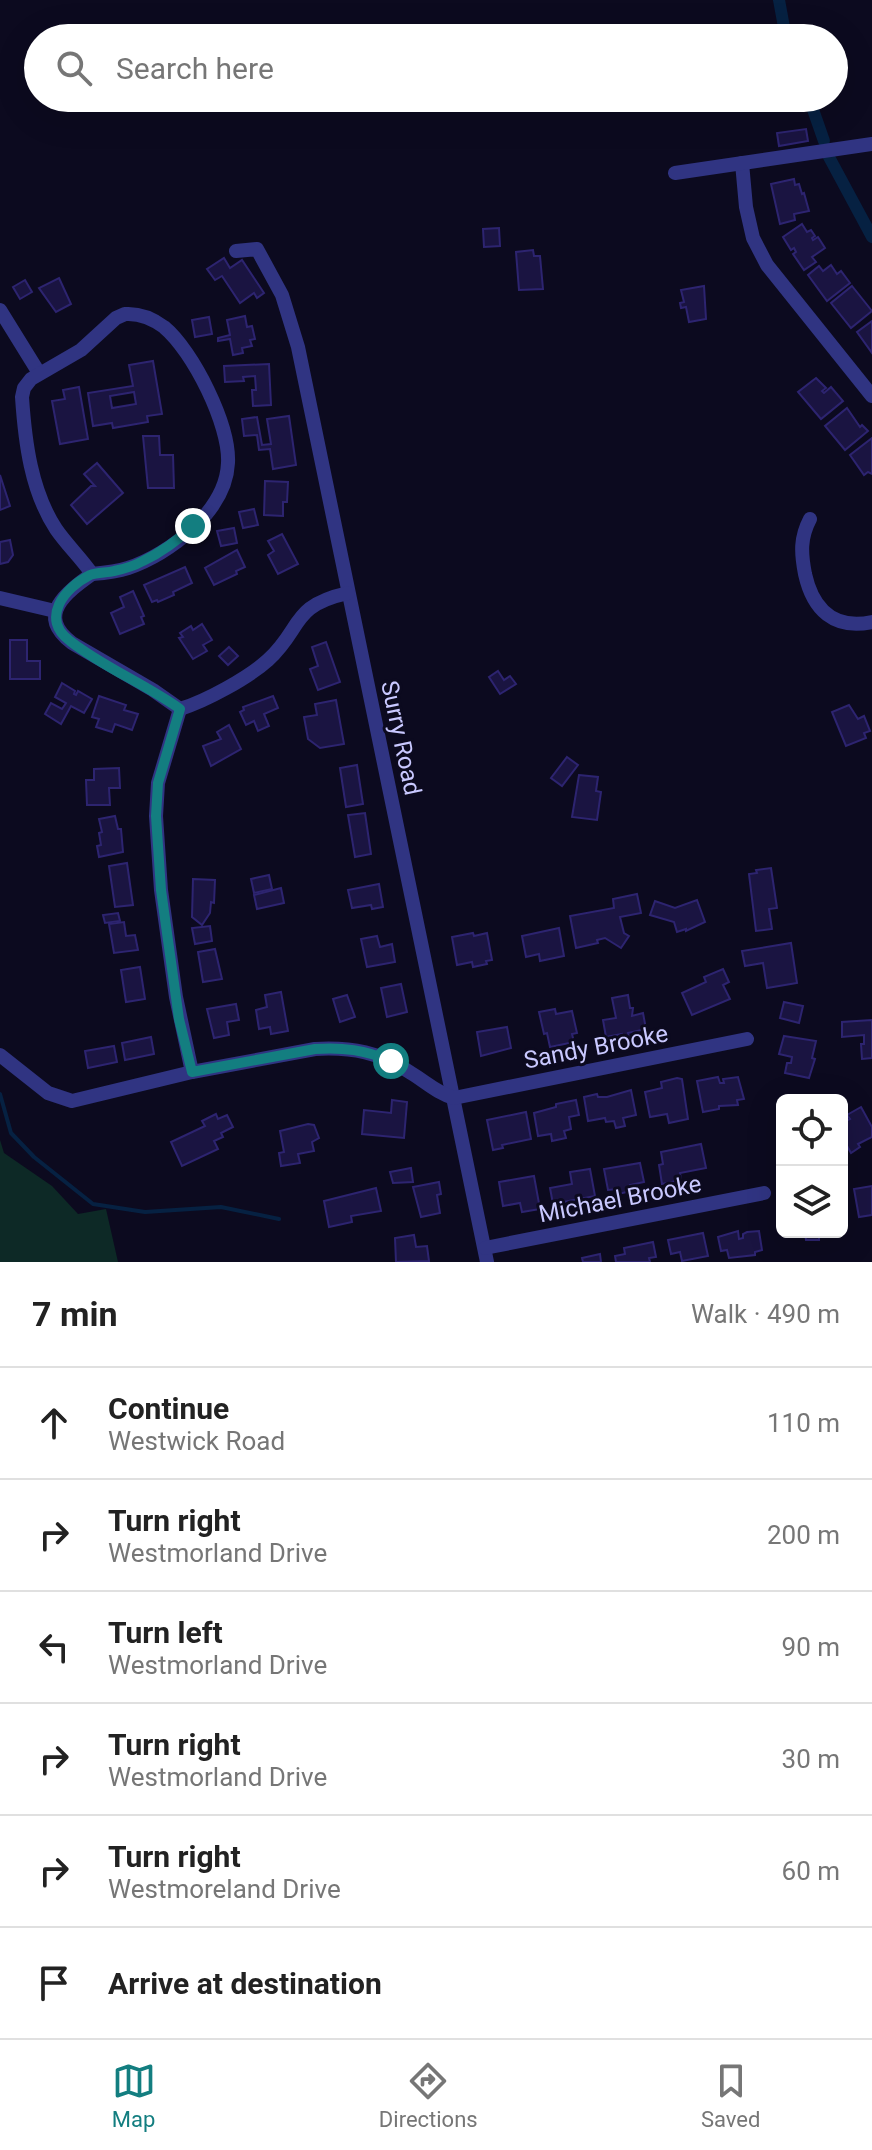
<!DOCTYPE html>
<html lang="en">
<head>
<meta charset="utf-8">
<style>
	body { margin:0; font-family:Roboto,sans-serif; background:#f6f6f6; color:#222 }
	.controls { position:absolute; right:24px; bottom:24px; display:grid; overflow:hidden; border-radius:12px; box-shadow:0 8px 32px #0002 }
	.controls button { width:72px; height:72px; display:grid; place-items:center; padding:0; border:0; border-bottom:2px solid #e0e0e0; background:#fff; color:#222; font:40px sans-serif }
	.stop { position:absolute; width:24px; height:24px; margin:-18px; border:6px solid #137e80; border-radius:50%; background:#fff }
	.stop.end { background:#137e80; border-color:#fff; box-shadow:0 2px 8px #0008 }
	.list { margin:0; padding:0; list-style:none }
	h2 { display:flex; justify-content:space-between; align-items:center; height:104px; margin:0; padding:0 32px; font-size:34px }
	h2 small { font-size:26px; font-weight:400; color:#767676 }
	.list li { display:grid; grid-template-columns:52px 1fr auto; gap:24px; align-items:center; box-sizing:border-box; height:112px; padding:0 32px; border-top:2px solid #e0e0e0 }
	.list b { display:block; font-size:30px; white-space:nowrap }
	.list p { margin:0; font-size:26px; white-space:nowrap; color:#767676 }
	.list em { font-size:26px; font-style:normal; color:#767676 }
	.icon { flex:none; width:44px; height:44px; fill:none; stroke:currentColor; stroke-width:2; stroke-linecap:round; stroke-linejoin:round }
	.map { position:relative; flex:none; width:872px; height:1262px; overflow:hidden }
	.search { position:absolute; background:#fff; box-shadow:0 8px 32px #0002; left:24px; right:24px; top:24px; height:88px; display:flex; align-items:center; gap:20px; box-sizing:border-box; padding:0 28px; border-radius:44px; color:#767676; font-size:30px }
	.sheet { height:776px; background:#fff }
	nav { display:flex; justify-content:space-around; align-items:center; box-sizing:border-box; height:112px; border-top:2px solid #e0e0e0; background:#fff; font-size:22px; color:#767676 }
	nav a { display:grid; justify-items:center; gap:4px }
	nav .on { color:#137e80 }
	.map>svg:first-child { display:block }
	.green { fill:#0d2926 }
	.lines { fill:none; stroke-linecap:round; stroke-linejoin:round }
	.stream { stroke:#062142; stroke-width:4 }
	.canal { stroke:#062142; stroke-width:12 }
	.building { fill:#1a1441; stroke:#2d2470; stroke-width:2; fill-rule:evenodd }
	.minor { stroke:#303482; stroke-width:14 }
	.route { stroke:#137e80; stroke-width:10 }
	.labels { text-anchor:middle; dominant-baseline:central; stroke-width:6; stroke-linejoin:round; paint-order:stroke }
	.street-label { font-size:24px; fill:#c9c8ff; stroke:#0c0a1f }
</style>
</head>
<body>
<div class="map">
<svg width="872" height="1262" viewBox="0 0 872 1262">
	<rect width="100%" height="100%" fill="#0c0a1f"/>
	<polygon class="green" points="0,1140 4,1153 52,1186 78,1214 106,1209 118,1262 0,1262"/>
	<g class="lines">
		<polyline class="stream" points="0,1094 11,1133 34,1157 93,1204 145,1212 221,1207 279,1219"/>
		<g class="canal">
			<polyline points="779,0 786,38"/>
			<polyline points="809,98 824,141"/>
			<polyline points="829,157 872,237"/>
		</g>
	</g>
	<g class="building">
		<polygon points="806,129 808,141 779,146 777,133"/>
		<polygon points="794,179 795,185 799,184 802,194 804,193 809,211 794,214 795,220 780,224 771,184"/>
		<polygon points="802,224 807,232 811,230 815,236 812,238 813,240 818,237 825,248 812,257 816,262 804,270 793,254 796,252 794,248 791,250 783,237"/>
		<polygon points="499,228 500,246 484,247 483,229"/>
		<polygon points="533,250 534,256 540,256 543,289 519,290 516,252"/>
		<polygon points="224,258 230,268 242,260 264,293 257,298 254,293 240,303 222,276 215,280 207,269"/>
		<polygon points="831,265 837,274 841,271 850,283 827,301 808,275 819,266 823,271"/>
		<polygon points="59,278 71,304 56,312 39,288"/>
		<polygon points="25,280 32,292 20,299 13,287"/>
		<polygon points="704,286 706,319 689,322 686,307 681,308 680,303 684,302 681,290"/>
		<polygon points="852,286 872,311 851,328 831,303"/>
		<polygon points="245,316 247,327 252,326 255,339 250,340 252,346 242,348 243,353 233,355 230,339 218,341 218,338 230,335 227,320"/>
		<polygon points="209,317 212,334 195,337 192,320"/>
		<polygon points="872,321 872,353 857,332"/>
		<path d="M153,361L162,414L147,416L148,422L113,428L112,423L93,426L88,393L133,386L129,365ZM134,392L136,404L112,408L110,396Z"/>
		<polygon points="269,364 271,405 253,406 252,390 256,390 255,376 243,377 244,381 225,382 224,366"/>
		<polygon points="816,378 826,388 822,391 824,393 831,387 843,401 821,419 798,392"/>
		<polygon points="79,387 88,439 60,444 52,401 65,399 63,390"/>
		<polygon points="847,408 860,427 862,425 868,431 845,450 825,426"/>
		<polygon points="289,416 296,465 273,469 270,449 259,450 257,435 244,436 242,419 257,417 262,445 271,444 267,419"/>
		<polygon points="143,436 159,436 160,455 173,455 174,488 148,488"/>
		<polygon points="872,438 872,474 868,472 864,475 850,455"/>
		<polygon points="97,463 123,493 87,524 71,505 91,486 95,486 84,474"/>
		<polygon points="0,475 10,506 0,510"/>
		<polygon points="265,481 288,482 287,502 283,502 283,516 264,515"/>
		<polygon points="254,509 258,525 243,528 239,512"/>
		<polygon points="234,528 237,543 221,546 217,531"/>
		<polygon points="282,534 298,564 278,574 268,555 274,551 268,541"/>
		<polygon points="10,540 13,555 8,562 0,564 0,542"/>
		<polygon points="237,550 245,567 236,571 237,574 214,585 205,568"/>
		<polygon points="185,567 192,583 173,592 174,595 158,602 157,600 152,602 144,585"/>
		<polygon points="133,591 144,616 141,617 144,624 120,634 111,613 124,607 120,597"/>
		<polygon points="202,624 212,640 203,645 207,651 193,659 179,638 183,637 180,633 191,626 193,630"/>
		<polygon points="10,640 27,640 27,661 40,661 40,679 10,679"/>
		<polygon points="326,642 340,682 318,690 310,669 318,666 312,647"/>
		<polygon points="229,647 238,656 228,665 219,656"/>
		<polygon points="498,671 504,680 510,676 516,684 500,694 489,677"/>
		<polygon points="62,683 75,691 74,694 76,695 78,691 92,699 84,713 71,706 61,724 45,714 51,703 62,709 66,703 55,697"/>
		<polygon points="99,696 126,705 124,710 138,714 132,730 115,724 112,732 96,727 99,719 92,717"/>
		<polygon points="273,696 278,708 264,714 269,726 258,731 254,721 246,725 240,712 244,710 243,707"/>
		<polygon points="336,700 344,744 320,748 308,739 304,717 317,715 315,704"/>
		<polygon points="849,705 858,719 864,716 870,731 864,733 866,738 846,746 832,712"/>
		<polygon points="229,725 241,749 211,766 203,746 221,739 217,732"/>
		<polygon points="567,757 578,765 562,786 551,778"/>
		<polygon points="357,765 363,804 346,807 340,768"/>
		<polygon points="119,768 120,788 109,788 110,805 87,805 86,780 94,780 94,769"/>
		<polygon points="579,775 598,777 596,791 601,792 597,820 572,817"/>
		<polygon points="365,813 371,854 355,857 348,815"/>
		<polygon points="115,816 118,829 121,829 123,852 99,857 97,846 101,845 99,833 102,832 99,819"/>
		<polygon points="127,863 133,905 115,907 109,866"/>
		<polygon points="771,868 777,908 769,909 772,929 756,931 749,874 757,873 756,870"/>
		<polygon points="269,875 272,889 254,893 251,879"/>
		<polygon points="193,879 215,880 214,903 211,902 210,913 202,925 192,917"/>
		<polygon points="379,884 383,907 372,909 371,905 352,908 348,890"/>
		<polygon points="281,888 284,903 257,909 254,895"/>
		<polygon points="637,894 641,913 620,917 624,933 629,936 621,948 605,938 597,940 598,943 576,948 570,916 614,908 613,899"/>
		<polygon points="697,900 705,922 686,931 686,929 677,932 674,922 650,915 655,901 675,908"/>
		<polygon points="118,913 120,921 105,923 103,915"/>
		<polygon points="124,922 126,936 135,935 138,950 114,953 109,924"/>
		<polygon points="210,926 212,941 195,944 192,928"/>
		<polygon points="559,928 564,956 540,961 539,954 526,957 522,936"/>
		<polygon points="473,933 474,936 487,933 492,960 486,961 487,964 473,967 472,962 457,965 452,937"/>
		<polygon points="377,936 380,947 392,944 395,962 367,967 361,939"/>
		<polygon points="791,943 797,983 767,988 763,963 745,966 742,951"/>
		<polygon points="215,949 222,979 203,982 198,952"/>
		<polygon points="140,967 145,999 126,1002 121,970"/>
		<polygon points="723,969 729,982 723,985 730,999 692,1015 682,993 706,982 704,977"/>
		<polygon points="401,984 407,1012 387,1017 381,988"/>
		<polygon points="281,992 288,1031 271,1034 270,1027 259,1029 256,1010 267,1007 265,995"/>
		<polygon points="347,995 355,1017 340,1022 333,999"/>
		<polygon points="628,995 630,1008 633,1008 632,1016 643,1013 646,1029 628,1033 629,1037 623,1038 622,1034 606,1037 603,1020 616,1018 612,998"/>
		<polygon points="784,1002 803,1006 799,1023 780,1018"/>
		<polygon points="236,1004 239,1020 227,1022 229,1035 214,1038 207,1009"/>
		<polygon points="555,1009 556,1014 572,1011 577,1033 572,1034 574,1042 550,1047 547,1033 544,1034 539,1012"/>
		<polygon points="872,1020 872,1058 862,1059 861,1044 864,1044 864,1035 842,1037 842,1022"/>
		<polygon points="507,1027 511,1048 481,1056 477,1032"/>
		<polygon points="784,1036 816,1041 812,1058 815,1059 809,1078 785,1073 787,1063 791,1063 792,1057 779,1054"/>
		<polygon points="151,1037 154,1054 125,1060 122,1043"/>
		<polygon points="114,1046 117,1062 88,1068 85,1051"/>
		<polygon points="718,1077 720,1083 724,1083 723,1079 738,1077 744,1099 737,1100 738,1105 719,1106 719,1109 703,1112 697,1081"/>
		<polygon points="677,1078 682,1079 688,1119 669,1123 667,1114 650,1117 645,1092 662,1088 661,1082"/>
		<polygon points="631,1090 636,1115 623,1118 625,1126 616,1128 614,1121 606,1122 605,1118 588,1121 584,1097 597,1094 598,1097 607,1097"/>
		<polygon points="392,1100 407,1102 404,1138 362,1134 364,1110 391,1113"/>
		<polygon points="576,1100 579,1115 569,1117 571,1129 564,1131 566,1138 552,1141 551,1134 538,1136 534,1113 556,1107 556,1104"/>
		<polygon points="861,1107 872,1127 872,1137 858,1144 860,1147 851,1153 842,1137 842,1123 850,1119 847,1115"/>
		<polygon points="526,1112 531,1139 502,1145 503,1148 493,1150 487,1120"/>
		<polygon points="216,1114 218,1119 227,1115 233,1127 221,1133 223,1137 214,1141 218,1149 182,1166 171,1142 205,1126 202,1121"/>
		<polygon points="308,1124 314,1125 319,1138 312,1142 314,1151 298,1154 300,1163 281,1166 279,1153 284,1152 280,1131"/>
		<polygon points="701,1144 706,1168 680,1173 681,1180 662,1184 659,1165 663,1164 661,1152"/>
		<polygon points="640,1163 644,1182 630,1185 631,1191 618,1194 617,1189 608,1190 604,1169"/>
		<polygon points="411,1168 413,1182 393,1183 390,1172"/>
		<polygon points="590,1169 595,1196 553,1204 550,1188 572,1184 570,1172"/>
		<polygon points="534,1176 540,1209 522,1212 520,1203 503,1206 499,1182"/>
		<polygon points="439,1182 441,1194 437,1195 440,1213 421,1217 413,1187"/>
		<polygon points="872,1186 872,1215 859,1217 854,1189"/>
		<polygon points="376,1188 381,1211 351,1216 352,1222 329,1227 324,1201"/>
		<polygon points="738,1231 739,1239 743,1238 743,1234 747,1232 759,1231 762,1250 755,1252 755,1255 729,1258 727,1250 721,1251 718,1237"/>
		<polygon points="799,1232 819,1232 819,1240 806,1240 805,1233"/>
		<polygon points="703,1233 708,1256 682,1261 680,1252 671,1254 668,1240"/>
		<polygon points="414,1235 416,1247 427,1246 429,1261 396,1262 395,1238"/>
		<polygon points="653,1242 656,1257 649,1258 650,1262 616,1262 615,1256 625,1254 624,1248"/>
		<polygon points="600,1254 601,1262 583,1262 582,1258"/>
	</g>
	<g class="lines">
		<g class="minor">
			<polyline points="742,163 746,207 753,238 767,265 872,396"/>
			<polyline points="675,173 872,144"/>
			<polyline points="236,251 257,249 282,295 298,347 487,1262"/>
			<polyline points="0,310 39,373"/>
			<path d="M125,314C140,313 152,318 164,327C193,351 230,425 228,463C226,511 170,554 128,568C116,572 104,573 92,574C81,558 67,545 56,529C31,491 25,442 22,397L24,388L31,379L81,350L116,318Z"/>
			<path d="M810,519C800,538 801,553 805,574C813,610 834,630 872,622"/>
			<path d="M92,574C67,592 35,615 72,643L153,690L180,709"/>
			<polyline points="0,598 55,611"/>
			<polyline points="180,709 158,783 156,816 161,890 176,997 192,1072"/>
			<path d="M180,709C206,701 248,678 268,660C303,628 290,606 348,593"/>
			<path d="M0,1055L48,1093L72,1101L192,1072L315,1049C351,1047 381,1052 411,1073C426,1082 437,1093 454,1098L747,1039"/>
			<polyline points="485,1248 764,1193"/>
		</g>
	</g>
	<g class="lines">
		<path class="route" d="M193,526C178,540 162,552 143,561C134,566 124,569 114,571C107,573 97,572 90,575C64,588 40,619 70,641C103,667 145,684 180,709L158,783L156,816L161,890L179,1019L192,1072L315,1049C343,1047 365,1050 391,1061"/>
	</g>
	<g class="labels">
		<g class="street-label">
			<text transform="translate(401 738) rotate(78)">Surry Road</text>
			<text transform="translate(596 1047) rotate(-11)">Sandy Brooke</text>
			<text transform="translate(620 1199) rotate(-11)">Michael Brooke</text>
		</g>
	</g>
</svg>
<div class="controls">
<button><svg class="icon" aria-label="locate" viewBox="0 0 24 24"><circle cx="12" cy="12" r="6"/><path d="M12 2v4M12 18v4M2 12h4M18 12h4"/></svg></button>
<button><svg class="icon" aria-label="layers" viewBox="0 0 24 24"><path d="M12 4l9 5-9 5-9-5zM3 14l9 5 9-5"/></svg></button>
</div>
<div class="stop" style="left:391px;top:1061px"></div>
<div class="stop end" style="left:193px;top:526px"></div>
<div class="search"><svg class="icon" aria-label="search" viewBox="0 0 24 24"><circle cx="10" cy="10" r="6"/><path d="M15 15l6 6"/></svg>Search here</div>
</div>
<section class="sheet">
<h2>7 min<small>Walk · 490 m</small></h2>
<ul class="list">
<li><svg class="icon" aria-label="ahead" viewBox="0 0 24 24"><path d="M12 20V5M6 11l6-6 6 6"/></svg><div><b>Continue</b><p>Westwick Road</p></div><em>110 m</em></li>
<li><svg class="icon" aria-label="right" viewBox="0 0 24 24"><path d="M7 20v-9h11M14 6l5 5-5 5"/></svg><div><b>Turn right</b><p>Westmorland Drive</p></div><em>200 m</em></li>
<li><svg class="icon" aria-label="left" viewBox="0 0 24 24"><path d="M17 20v-9H6M10 6l-5 5 5 5"/></svg><div><b>Turn left</b><p>Westmorland Drive</p></div><em>90 m</em></li>
<li><svg class="icon" aria-label="right" viewBox="0 0 24 24"><path d="M7 20v-9h11M14 6l5 5-5 5"/></svg><div><b>Turn right</b><p>Westmorland Drive</p></div><em>30 m</em></li>
<li><svg class="icon" aria-label="right" viewBox="0 0 24 24"><path d="M7 20v-9h11M14 6l5 5-5 5"/></svg><div><b>Turn right</b><p>Westmoreland Drive</p></div><em>60 m</em></li>
<li><svg class="icon" aria-label="arrive" viewBox="0 0 24 24"><path d="M6 21V4h12l-3 4 3 4H6"/></svg><div><b>Arrive at destination</b></div></li>
</ul>
</section>
<nav>
<a class="on"><svg class="icon" aria-label="map" viewBox="0 0 24 24"><path d="M3 6l6-2 6 2 6-2v14l-6 2-6-2-6 2zM9 4v14M15 6v14"/></svg>Map</a>
<a><svg class="icon" aria-label="directions" viewBox="0 0 24 24"><path d="M12 3l9 9-9 9-9-9zM9 14v-3h6M13 9l2 2-2 2"/></svg>Directions</a>
<a><svg class="icon" aria-label="saved" viewBox="0 0 24 24"><path d="M7 4h10v16l-5-4-5 4z"/></svg>Saved</a>
</nav>
</body>
</html>
